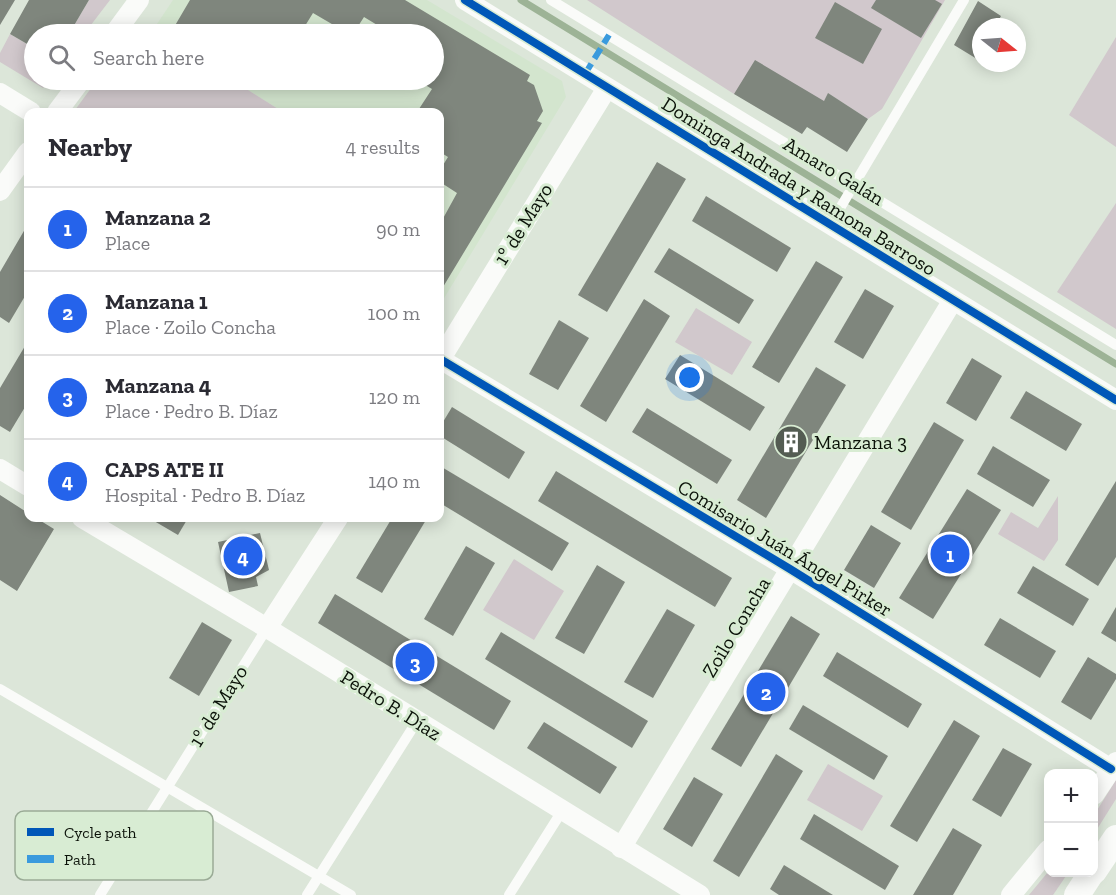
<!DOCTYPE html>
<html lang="en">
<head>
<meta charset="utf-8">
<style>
	body { margin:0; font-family:"Zilla Slab",serif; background:#f2f2f3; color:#2b2b33 }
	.controls { position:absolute; right:18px; bottom:18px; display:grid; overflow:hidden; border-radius:12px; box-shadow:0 3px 15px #0003 }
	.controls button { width:54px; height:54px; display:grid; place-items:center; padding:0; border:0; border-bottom:2px solid #e1e1e2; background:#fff; color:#2b2b33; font:30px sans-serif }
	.compass { position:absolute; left:972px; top:18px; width:54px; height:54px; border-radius:50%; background:#fff; box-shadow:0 3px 15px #0003; rotate:107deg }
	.you { position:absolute; left:690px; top:378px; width:21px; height:21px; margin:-15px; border:4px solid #fff; border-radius:50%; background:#1a73e8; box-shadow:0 0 0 9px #1a73e833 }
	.badge { display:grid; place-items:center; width:39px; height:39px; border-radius:50%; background:#2563eb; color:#fff; font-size:20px; font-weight:700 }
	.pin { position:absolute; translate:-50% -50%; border:3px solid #fff; box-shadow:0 2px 6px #0006 }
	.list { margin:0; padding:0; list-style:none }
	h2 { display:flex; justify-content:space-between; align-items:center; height:78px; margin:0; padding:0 24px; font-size:26px }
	h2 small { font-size:20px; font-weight:400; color:#7c7c81 }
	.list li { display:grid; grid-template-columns:39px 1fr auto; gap:18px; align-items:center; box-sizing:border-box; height:84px; padding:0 24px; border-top:2px solid #e1e1e2 }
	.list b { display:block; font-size:22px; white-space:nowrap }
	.list p { margin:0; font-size:20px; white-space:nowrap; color:#7c7c81 }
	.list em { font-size:20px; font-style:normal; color:#7c7c81 }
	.icon { flex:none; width:33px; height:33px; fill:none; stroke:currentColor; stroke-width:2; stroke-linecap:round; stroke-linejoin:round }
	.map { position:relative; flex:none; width:1116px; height:895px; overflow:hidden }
	.search { position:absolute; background:#fff; box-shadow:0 3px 15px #0003; left:24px; top:24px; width:420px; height:66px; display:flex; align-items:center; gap:15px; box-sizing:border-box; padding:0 21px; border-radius:33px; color:#7c7c81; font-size:22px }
	.panel { position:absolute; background:#fff; box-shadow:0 3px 15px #0003; left:24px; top:108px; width:420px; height:414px; border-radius:12px }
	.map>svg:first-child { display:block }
	.built { fill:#d3e5ce }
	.green { fill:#d1c8cc }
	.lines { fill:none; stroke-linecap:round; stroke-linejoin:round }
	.stream { stroke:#9db396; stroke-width:7 }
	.building { fill:#7f867d }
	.service { stroke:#fafbf9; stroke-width:10 }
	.minor { stroke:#fafbf9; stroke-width:20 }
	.tertiary { stroke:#fafbf9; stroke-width:26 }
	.quiet { stroke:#3a9add; stroke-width:6; stroke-dasharray:12 6; stroke-linecap:butt }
	.cycleway-casing { stroke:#d8ecd3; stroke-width:11 }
	.cycleway { stroke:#0057b8; stroke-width:8 }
	.labels { text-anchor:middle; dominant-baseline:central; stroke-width:6; stroke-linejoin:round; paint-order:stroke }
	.street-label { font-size:20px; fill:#0b1209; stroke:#d8ecd3 }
	.poi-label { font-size:20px; fill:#0b1209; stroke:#d8ecd3; text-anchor:start }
	.key { fill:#d8ecd3; stroke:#9aab96; stroke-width:1.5 }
	.key-label { font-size:16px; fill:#0b1209 }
</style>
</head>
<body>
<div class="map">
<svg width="1116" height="895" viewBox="0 0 1116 895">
	<rect width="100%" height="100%" fill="#dce6d9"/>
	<polygon class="built" points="173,0 427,0 562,81 566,97 443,300 440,301 440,112 283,112 232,80 434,80 434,34 155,34 151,33"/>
	<g class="green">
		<polygon points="89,0 110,0 84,34 69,34"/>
		<polygon points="587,0 945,0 882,109 868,119 829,94 824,101 734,94"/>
		<polygon points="10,34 34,48 34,80 50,80 43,88 0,62 0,53"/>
		<polygon points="1116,37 1116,147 1069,115"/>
		<polygon points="97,80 232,80 283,112 76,112 75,110"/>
		<polygon points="1116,203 1116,329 1057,292"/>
		<polygon points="696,308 752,342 732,375 675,342"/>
		<polygon points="1058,496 1058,540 1044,561 998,534 1011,512 1038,528"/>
		<polygon points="514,559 564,591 534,640 483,610"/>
		<polygon points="828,764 883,796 862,831 807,800"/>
		<polygon points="1116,780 1116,799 1094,834 1094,815"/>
		<polygon points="1048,872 1068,873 1053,895 1029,895"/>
	</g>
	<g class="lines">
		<polyline class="stream" points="521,0 1116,364"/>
	</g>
	<g class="building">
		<polygon points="0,0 15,0 0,25"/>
		<polygon points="29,0 89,0 69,34 34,34 34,48 10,34"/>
		<polygon points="190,0 405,0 530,75 527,81 534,85 543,111 537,121 542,123 440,292 440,224 457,193 440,182 440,170 448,157 440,152 440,112 417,112 432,89 417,80 434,80 434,34 392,34 364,17 353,34 349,34 313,13 300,34 170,34"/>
		<polygon points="876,0 935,0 942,4 921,38 871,8"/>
		<polygon points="978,1 1001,16 995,27 981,27 981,52 977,59 954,45"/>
		<polygon points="835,2 882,29 863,64 815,38"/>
		<polygon points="755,60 824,101 828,93 868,119 847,152 807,127 802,134 734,94"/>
		<polygon points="657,162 686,179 607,312 578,295"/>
		<polygon points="706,196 791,248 777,272 692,221"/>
		<polygon points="28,224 28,291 9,323 0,317 0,272"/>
		<polygon points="669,248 754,300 739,324 654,272"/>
		<polygon points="816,261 843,277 779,383 752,367"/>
		<polygon points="865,289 894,306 863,359 834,342"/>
		<polygon points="644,299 670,316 606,422 580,406"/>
		<polygon points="559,320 589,338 558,390 529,374"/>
		<polygon points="28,341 28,402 10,432 0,426 0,388"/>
		<polygon points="680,355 765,407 750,431 665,379"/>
		<polygon points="972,358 1002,376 976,421 946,403"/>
		<polygon points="816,367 846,385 766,518 737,500"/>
		<polygon points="1026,391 1082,424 1066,451 1010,418"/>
		<polygon points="452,407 525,452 509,479 440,436 440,427"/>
		<polygon points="647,408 732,460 717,484 632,432"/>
		<polygon points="934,422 964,440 911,530 881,512"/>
		<polygon points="993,446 1050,480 1033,507 977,474"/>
		<polygon points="440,466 569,543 552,571 440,503"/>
		<polygon points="556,471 732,578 715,607 538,501"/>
		<polygon points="1116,481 1116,557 1098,586 1065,565"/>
		<polygon points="967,489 1001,510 933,619 899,598"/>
		<polygon points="0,495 28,513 28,518 36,518 54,529 17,591 0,580"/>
		<polygon points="149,518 188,518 178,535"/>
		<polygon points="392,518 422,518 426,520 382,593 356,578"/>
		<polygon points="871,525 901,543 874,588 844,570"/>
		<polygon points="260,533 269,570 256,577 258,586 229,592 218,542"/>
		<polygon points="466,546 495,563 453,636 424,619"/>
		<polygon points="597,565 625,582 584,654 555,638"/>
		<polygon points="1033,566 1089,599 1073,626 1017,593"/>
		<polygon points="335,594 511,701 494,730 318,623"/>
		<polygon points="1116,607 1116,642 1101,633"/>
		<polygon points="667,609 695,625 653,698 624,682"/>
		<polygon points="791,616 820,634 741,767 711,749"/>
		<polygon points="1000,618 1056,651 1040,678 984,645"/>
		<polygon points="202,622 232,640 199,696 169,678"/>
		<polygon points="501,632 648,721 632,748 485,659"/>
		<polygon points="837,652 922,704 908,728 823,676"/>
		<polygon points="1088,657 1116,674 1116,679 1091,720 1061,702"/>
		<polygon points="803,705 888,756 874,780 789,729"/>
		<polygon points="954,720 980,736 917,842 890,826"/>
		<polygon points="544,722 617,767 600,794 527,748"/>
		<polygon points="1003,748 1032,764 1001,817 972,800"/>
		<polygon points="776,754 803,771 739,877 713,861"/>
		<polygon points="694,777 723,794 692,847 663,829"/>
		<polygon points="814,814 899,866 885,890 800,839"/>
		<polygon points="953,828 982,845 953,895 913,895"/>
		<polygon points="784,865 833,895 779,895 770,889"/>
	</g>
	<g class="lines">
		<g class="service">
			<polyline points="551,0 1116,345"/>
			<polyline points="830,225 964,0"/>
			<polyline points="0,689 351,895"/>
			<polyline points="100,895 267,628"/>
			<polyline points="307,895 417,721"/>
			<polyline points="509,895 562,811"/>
		</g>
		<g class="minor">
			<polyline points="465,0 1116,400"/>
			<polyline points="114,34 139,0"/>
			<polyline points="0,93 31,112"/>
			<polyline points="57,112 81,80"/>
			<polyline points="0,191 28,152"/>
			<polyline points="440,359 790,569 1111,769"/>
			<polyline points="440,360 607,88"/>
			<polyline points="0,469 28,486"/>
			<polyline points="82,518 267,628 700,895"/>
			<polyline points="267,628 338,518"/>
			<polyline points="1094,795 1116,762"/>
			<polyline points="621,848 953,300"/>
			<polyline points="1011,895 1048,850"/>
		</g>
		<g class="tertiary">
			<polyline points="1094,871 1116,838"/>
			<polyline points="1077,895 1092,872"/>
		</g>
		<polyline class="quiet" points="585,74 609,35"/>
		<g class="cycleway-casing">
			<g id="cycleway">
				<polyline points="465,0 1116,400"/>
				<polyline points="440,359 790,569 1111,769"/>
			</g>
		</g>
		<use href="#cycleway" class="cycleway"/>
	</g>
	<defs>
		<g id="building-disc" transform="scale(1.725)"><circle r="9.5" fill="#545c52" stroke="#d8ecd3"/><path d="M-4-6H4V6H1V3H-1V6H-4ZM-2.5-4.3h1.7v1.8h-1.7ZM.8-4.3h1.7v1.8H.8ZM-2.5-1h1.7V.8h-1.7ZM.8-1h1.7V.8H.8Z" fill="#fff"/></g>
	</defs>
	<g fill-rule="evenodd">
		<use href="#building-disc" x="791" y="442"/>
	</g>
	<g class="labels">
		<g class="street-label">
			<text transform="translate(834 171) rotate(31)">Amaro Galán</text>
			<text transform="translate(799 186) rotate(32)">Dominga Andrada y Ramona Barroso</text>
			<text transform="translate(523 224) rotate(-58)">1º de Mayo</text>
			<text transform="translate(785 548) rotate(31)">Comisario Juán Ángel Pirker</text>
			<text transform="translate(736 627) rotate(-59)">Zoilo Concha</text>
			<text transform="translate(391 705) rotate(32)">Pedro B. Díaz</text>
			<text transform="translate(218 706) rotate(-58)">1º de Mayo</text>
		</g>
		<g class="poi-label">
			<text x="814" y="442">Manzana 3</text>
		</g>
	</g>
	<rect x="15" y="811" width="198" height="69" rx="9" class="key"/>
	<rect x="27" y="828" width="27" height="8" fill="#0057b8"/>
	<rect x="27" y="855" width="27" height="8" fill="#3a9add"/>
	<g class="key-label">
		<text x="64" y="838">Cycle path</text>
		<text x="64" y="865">Path</text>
	</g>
</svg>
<div class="controls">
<button>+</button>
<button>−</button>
</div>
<svg class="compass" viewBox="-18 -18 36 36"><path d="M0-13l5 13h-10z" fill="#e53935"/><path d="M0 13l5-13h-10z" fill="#7c7c81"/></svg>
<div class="you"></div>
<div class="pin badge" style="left:950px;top:554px">1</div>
<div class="pin badge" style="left:766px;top:692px">2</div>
<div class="pin badge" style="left:415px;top:662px">3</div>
<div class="pin badge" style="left:243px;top:556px">4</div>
<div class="search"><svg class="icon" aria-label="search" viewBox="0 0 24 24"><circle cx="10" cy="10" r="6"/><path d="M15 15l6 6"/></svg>Search here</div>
<section class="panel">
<h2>Nearby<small>4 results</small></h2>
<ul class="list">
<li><span class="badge">1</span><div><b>Manzana 2</b><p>Place</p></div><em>90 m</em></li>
<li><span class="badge">2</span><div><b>Manzana 1</b><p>Place · Zoilo Concha</p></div><em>100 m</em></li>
<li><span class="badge">3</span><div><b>Manzana 4</b><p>Place · Pedro B. Díaz</p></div><em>120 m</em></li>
<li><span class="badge">4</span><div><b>CAPS ATE II</b><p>Hospital · Pedro B. Díaz</p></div><em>140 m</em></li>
</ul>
</section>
</div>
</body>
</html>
